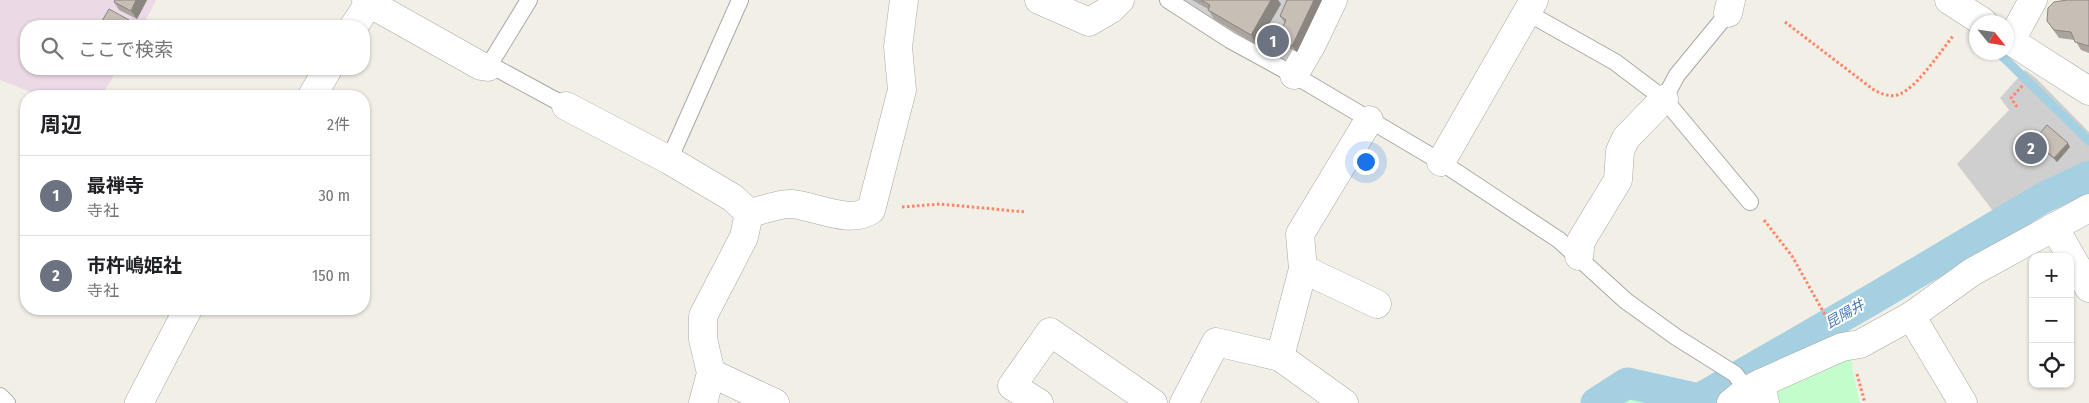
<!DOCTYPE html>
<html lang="ja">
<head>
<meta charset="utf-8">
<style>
	body { margin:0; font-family:"Fira Sans Condensed","Noto Sans JP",sans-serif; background:#f6f6f6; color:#202124 }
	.controls { position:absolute; right:15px; bottom:15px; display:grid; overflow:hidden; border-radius:10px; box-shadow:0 1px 4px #0004 }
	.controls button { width:45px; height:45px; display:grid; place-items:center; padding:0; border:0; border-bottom:1px solid #e0e0e0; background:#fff; color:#202124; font:25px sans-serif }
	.compass { position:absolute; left:1969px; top:15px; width:45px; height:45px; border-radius:50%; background:#fff; box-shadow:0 1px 4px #0004; rotate:120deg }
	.you { position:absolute; left:1365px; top:161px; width:18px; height:18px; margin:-12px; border:4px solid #fff; border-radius:50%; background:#1a73e8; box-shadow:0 0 0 8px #1a73e833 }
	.badge { display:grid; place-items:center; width:32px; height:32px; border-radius:50%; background:#d20e00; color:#fff; font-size:16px; font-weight:700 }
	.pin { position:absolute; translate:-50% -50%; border:2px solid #fff; box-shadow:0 1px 5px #0006 }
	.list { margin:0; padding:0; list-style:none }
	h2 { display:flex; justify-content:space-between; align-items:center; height:65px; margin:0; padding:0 20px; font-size:21px }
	h2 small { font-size:16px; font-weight:400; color:#757577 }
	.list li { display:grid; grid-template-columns:32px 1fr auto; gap:15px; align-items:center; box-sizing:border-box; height:80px; padding:0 20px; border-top:1px solid #e0e0e0 }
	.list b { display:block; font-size:19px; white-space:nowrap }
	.list p { margin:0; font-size:16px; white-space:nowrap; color:#757577 }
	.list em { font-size:16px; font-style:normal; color:#757577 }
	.icon { flex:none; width:28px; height:28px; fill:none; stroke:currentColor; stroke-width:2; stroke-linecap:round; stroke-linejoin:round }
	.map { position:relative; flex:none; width:2089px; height:403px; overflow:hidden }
	.search { position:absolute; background:#fff; box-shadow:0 1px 4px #0004; left:20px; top:20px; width:350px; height:55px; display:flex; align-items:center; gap:12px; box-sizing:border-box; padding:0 18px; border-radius:20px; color:#757577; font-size:19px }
	.panel { position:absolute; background:#fff; box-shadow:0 1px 4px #0004; left:20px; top:90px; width:350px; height:225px; border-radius:20px }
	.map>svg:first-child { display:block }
	.industrial { fill:#ebd9e6 }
	.religious { fill:#cfcfcf }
	.park { fill:#c3fdcb }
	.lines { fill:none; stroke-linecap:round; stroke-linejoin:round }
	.stream { stroke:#a5d0e1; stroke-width:9 }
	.canal { stroke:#a5d0e1; stroke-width:31 }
	.service-casing { stroke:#a8a8a8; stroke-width:18 }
	.minor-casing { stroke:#a8a8a8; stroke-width:29 }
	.path { stroke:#ff846b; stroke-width:3; stroke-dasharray:2.5 2.5; stroke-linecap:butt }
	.service { stroke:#fff; stroke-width:16 }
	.minor { stroke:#fff; stroke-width:28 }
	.wall { fill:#aba39d }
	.shaded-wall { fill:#8b857f }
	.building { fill:#c7beb6; stroke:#8b857f }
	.labels { text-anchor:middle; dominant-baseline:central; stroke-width:4; stroke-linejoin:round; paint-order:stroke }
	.water-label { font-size:14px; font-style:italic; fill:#4677b7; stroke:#fff }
</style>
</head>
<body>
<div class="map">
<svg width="2089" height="403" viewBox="0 0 2089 403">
	<rect width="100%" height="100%" fill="#f2efe7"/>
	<polygon class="industrial" points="0,0 156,0 143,26 26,26 26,69 118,69 101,96 41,96 0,80"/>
	<g class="religious">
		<polygon points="1179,0 1322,0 1294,59 1280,62"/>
		<polygon points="2025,70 2037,79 2089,132 2089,183 2006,228 1957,164 2009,110 2000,98"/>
	</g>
	<g class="park">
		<polygon points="1853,351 1852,367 1860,403 1768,403 1766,392"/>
		<polygon points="1629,387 1693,402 1695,403 1603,403"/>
	</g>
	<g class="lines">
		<polyline class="stream" points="1998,52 2089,141"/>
		<polyline class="canal" points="1596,403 1627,383 1699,399 1871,300 2043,198 2089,176"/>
		<g class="service-casing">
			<g id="service">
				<polyline points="529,0 488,67 494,67 566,106"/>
				<polyline points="1168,0 1230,40 1294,75 1441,162 1559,240 1626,301 1676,337 1735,374 1747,390"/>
				<polyline points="1528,13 1615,62 1664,99 1750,202"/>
				<polyline points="1664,99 1677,75 1728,13"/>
				<polyline points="669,160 740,0"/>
				<polyline points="0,396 7,403"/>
			</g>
		</g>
		<g class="minor-casing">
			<g id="minor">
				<polyline points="1039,0 1089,22 1111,9 1120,0"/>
				<polyline points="1949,0 1983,22"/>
				<polyline points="369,3 481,66 488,67"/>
				<polyline points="1728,13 1731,0"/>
				<polyline points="354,26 369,3 366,0"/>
				<polyline points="2006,38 2089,91"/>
				<polyline points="2011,40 2033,0"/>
				<polyline points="1294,75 1312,44 1333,0"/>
				<polyline points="312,96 328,69"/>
				<polyline points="566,106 669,160 733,198 749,213 744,237 703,316 703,339 711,373 703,403"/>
				<polyline points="1441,162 1534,0"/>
				<path d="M749,213C762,211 779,203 792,204C815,206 850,225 871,210L902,90L898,47L904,0"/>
				<polyline points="2054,227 2089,288"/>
				<polyline points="1579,256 1581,241 1618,180 1620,151 1626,138 1664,99"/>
				<polyline points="1303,269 1377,304"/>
				<polyline points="1911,316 1963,403"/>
				<polyline points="1280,357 1303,269 1300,234 1369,120"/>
				<polyline points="711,373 775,403"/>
				<polyline points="139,403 188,309"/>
				<polyline points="1039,403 1012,386 1050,332 1153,403"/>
				<polyline points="1184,403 1216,342 1280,357 1344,403"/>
				<polyline points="1731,403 1747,390 1761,383"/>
				<polyline points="1765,403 1761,383 1842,347 1860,344 1911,316 1972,272 2089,208"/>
			</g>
		</g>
		<g class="path">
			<path d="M1785,22L1874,90C1882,94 1891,98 1900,94C1917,87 1941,51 1953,36"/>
			<polyline points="2017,107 2011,98 2024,84"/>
			<polyline points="902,207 940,204 1026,212"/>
			<polyline points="1764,220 1792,256 1829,322"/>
			<polyline points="1857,374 1865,403"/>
		</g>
		<use href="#service" class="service"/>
		<use href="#minor" class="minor"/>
	</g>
	<g class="wall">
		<polygon points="115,0 147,0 137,19 119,10 114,2"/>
		<polygon points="1192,0 1278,0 1281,4 1257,45 1214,19 1208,9"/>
		<polygon points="1287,0 1322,0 1297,52 1282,45 1277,39 1285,23 1280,16"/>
		<polygon points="2089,0 2089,53 2081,50 2075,40 2059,38 2047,21"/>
		<polygon points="2034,140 2070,147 2057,162 2037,144"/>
	</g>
	<g class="shaded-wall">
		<polygon points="136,0 147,0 137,19 131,11"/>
		<polygon points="1271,0 1278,0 1281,4 1257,45 1251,35"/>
		<polygon points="1314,0 1322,0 1297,52 1292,46"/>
		<polygon points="129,20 133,26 126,26"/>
		<polygon points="2068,143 2070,147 2057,162 2054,158"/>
	</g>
	<g class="building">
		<polygon points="115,0 136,0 131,11 114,2"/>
		<polygon points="1201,0 1271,0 1251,35 1208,10 1210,5"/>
		<polygon points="1287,0 1314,0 1292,46 1277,39 1286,20 1280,16"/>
		<polygon points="2067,0 2089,0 2089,46 2075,42 2071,32 2054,30 2047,21 2048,8 2054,2"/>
		<polygon points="109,9 129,20 126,26 99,26"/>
		<polygon points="2047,125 2068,143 2054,158 2034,140"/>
	</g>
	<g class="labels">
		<g class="water-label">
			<text transform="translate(1845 314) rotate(-30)">昆陽井</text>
		</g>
	</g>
</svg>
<div class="controls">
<button>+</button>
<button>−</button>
<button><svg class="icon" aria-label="locate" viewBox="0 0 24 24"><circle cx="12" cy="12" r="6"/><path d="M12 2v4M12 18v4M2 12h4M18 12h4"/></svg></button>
</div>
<svg class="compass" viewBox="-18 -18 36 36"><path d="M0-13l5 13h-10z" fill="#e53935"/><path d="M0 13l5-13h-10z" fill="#757577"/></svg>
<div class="you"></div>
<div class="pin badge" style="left:1273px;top:41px;background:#6b7280">1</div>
<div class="pin badge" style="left:2031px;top:148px;background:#6b7280">2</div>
<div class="search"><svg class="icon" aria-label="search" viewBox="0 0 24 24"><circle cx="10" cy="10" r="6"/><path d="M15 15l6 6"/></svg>ここで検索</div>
<section class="panel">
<h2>周辺<small>2件</small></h2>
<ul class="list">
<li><span class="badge" style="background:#6b7280">1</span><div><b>最禅寺</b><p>寺社</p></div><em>30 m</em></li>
<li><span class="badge" style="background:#6b7280">2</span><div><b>市杵嶋姫社</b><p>寺社</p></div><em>150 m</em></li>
</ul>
</section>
</div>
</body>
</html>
